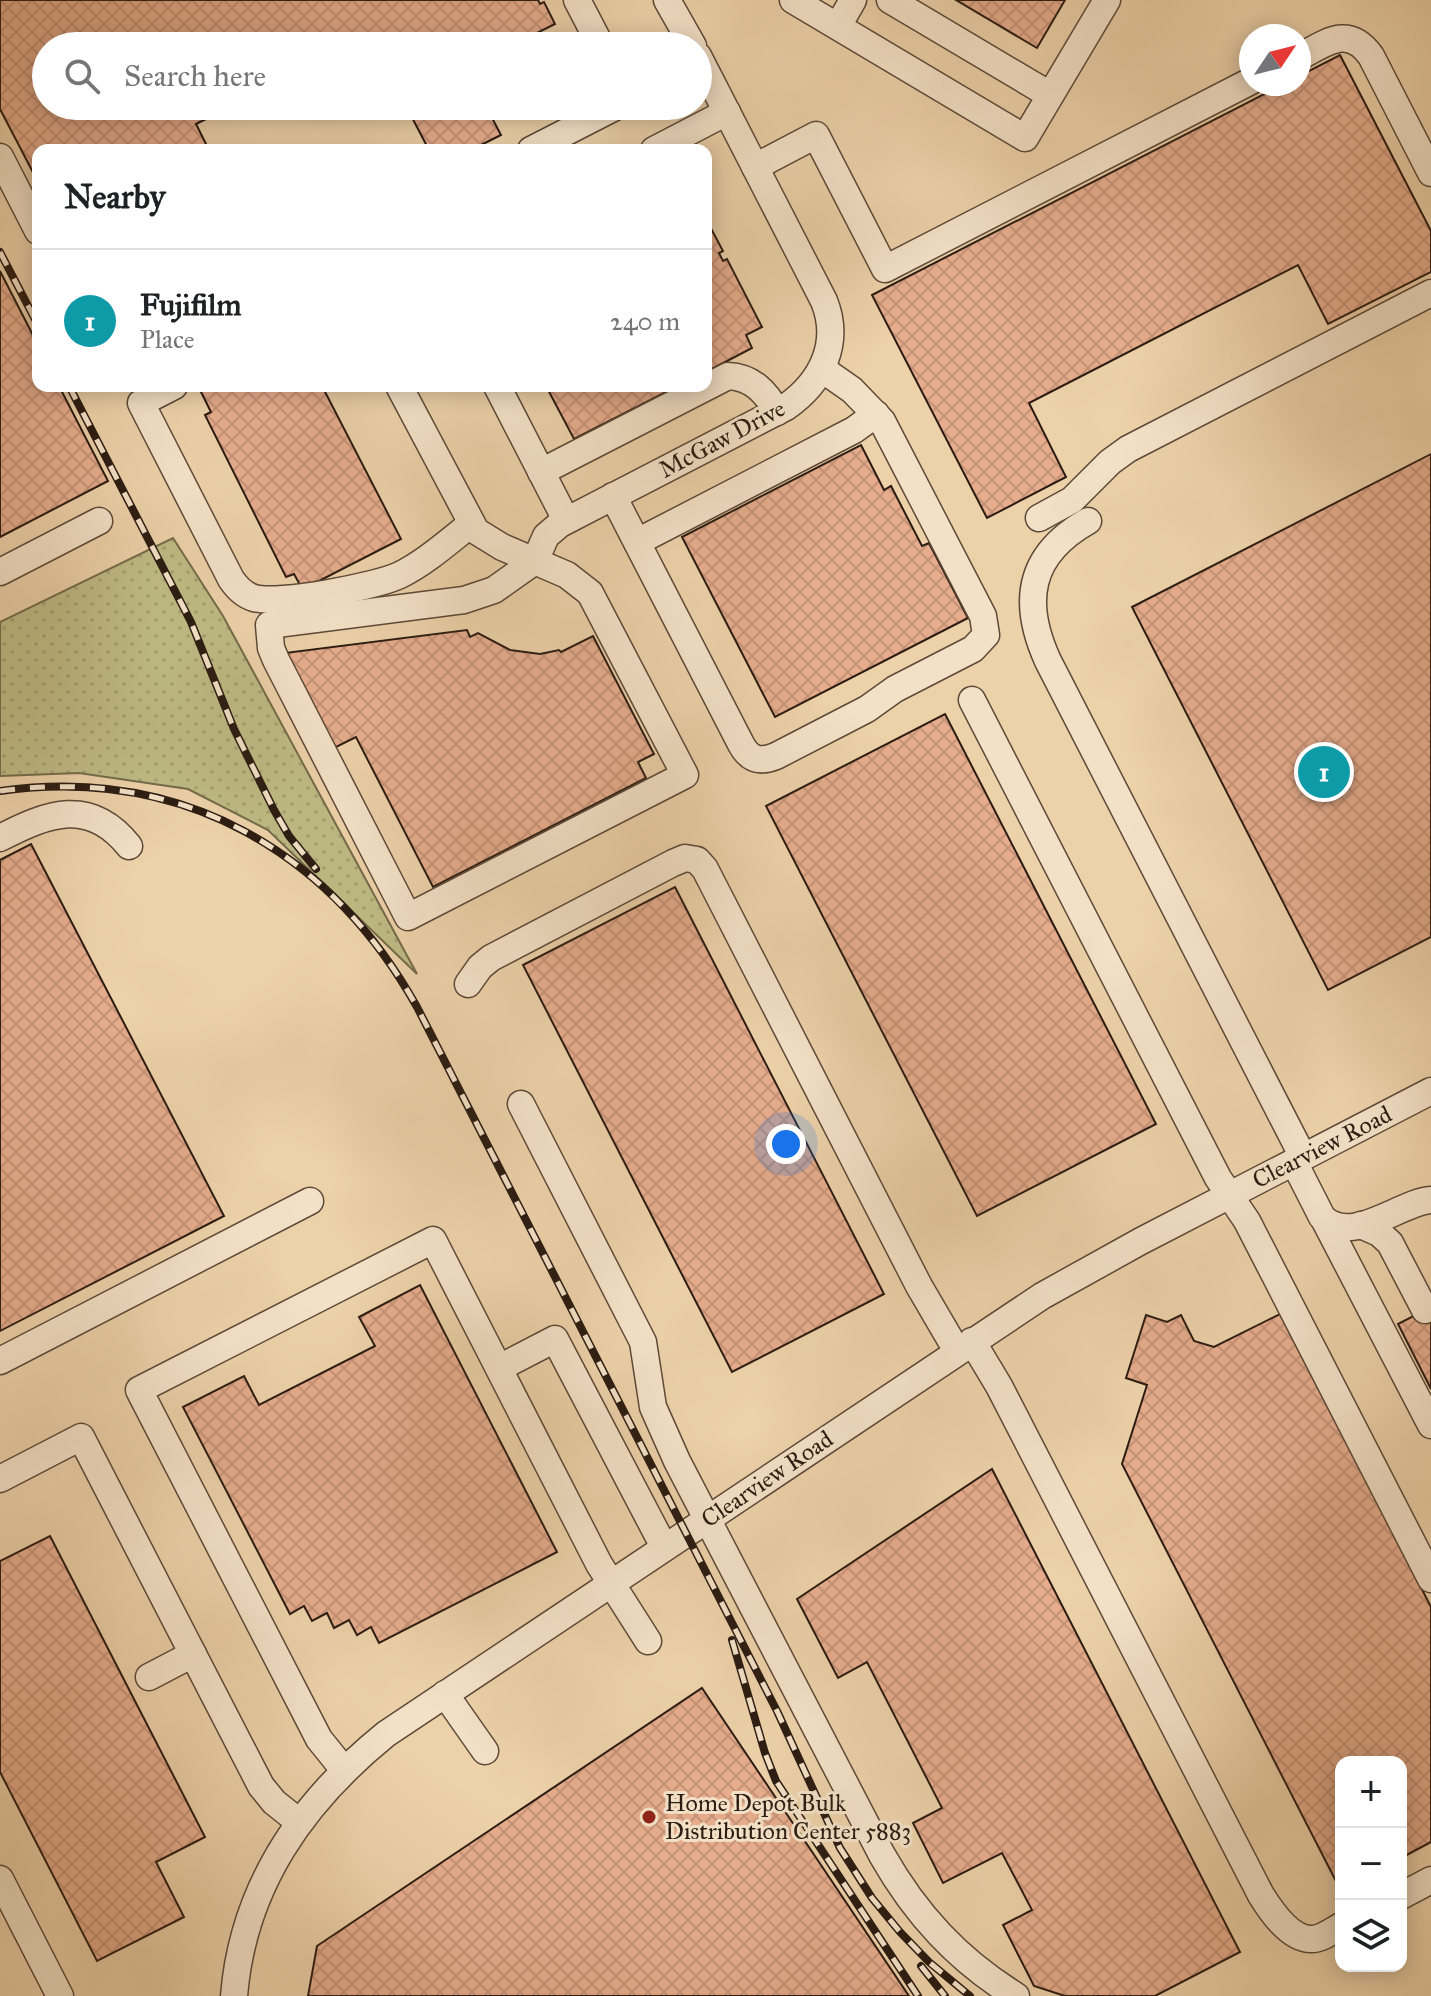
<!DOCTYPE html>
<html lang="en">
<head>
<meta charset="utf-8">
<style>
	body { margin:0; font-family:"IM FELL Great Primer",serif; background:#f6f6f6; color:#202124 }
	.controls { position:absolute; right:24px; bottom:24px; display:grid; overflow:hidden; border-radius:16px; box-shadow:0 4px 20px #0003 }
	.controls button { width:72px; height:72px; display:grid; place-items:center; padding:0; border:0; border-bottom:2px solid #e0e0e0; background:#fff; color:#202124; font:40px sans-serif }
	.compass { position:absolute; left:1239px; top:24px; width:72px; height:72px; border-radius:50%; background:#fff; box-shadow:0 4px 20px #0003; rotate:55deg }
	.you { position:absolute; left:786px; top:1144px; width:28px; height:28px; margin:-20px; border:6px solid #fff; border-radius:50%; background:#1a73e8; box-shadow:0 0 0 12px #1a73e833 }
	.badge { display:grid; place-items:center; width:52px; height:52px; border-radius:50%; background:#111827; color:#fff; font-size:26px; font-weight:700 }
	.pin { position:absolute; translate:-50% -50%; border:4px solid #fff; box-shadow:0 2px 8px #0006 }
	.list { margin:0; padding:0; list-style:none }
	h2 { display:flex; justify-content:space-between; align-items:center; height:104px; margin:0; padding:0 32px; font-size:34px }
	h2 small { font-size:26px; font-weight:400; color:#757577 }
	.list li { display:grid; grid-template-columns:52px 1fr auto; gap:24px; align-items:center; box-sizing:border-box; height:144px; padding:0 32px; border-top:2px solid #e0e0e0 }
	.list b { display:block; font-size:30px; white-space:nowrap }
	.list p { margin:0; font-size:26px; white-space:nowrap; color:#757577 }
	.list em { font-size:26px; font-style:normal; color:#757577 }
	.icon { flex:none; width:44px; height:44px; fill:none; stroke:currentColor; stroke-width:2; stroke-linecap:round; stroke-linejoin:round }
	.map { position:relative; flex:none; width:1431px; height:1996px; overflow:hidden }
	.search { position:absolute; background:#fff; box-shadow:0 4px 20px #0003; left:32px; top:32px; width:680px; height:88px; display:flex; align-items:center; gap:20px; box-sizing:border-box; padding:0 28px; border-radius:44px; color:#757577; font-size:30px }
	.panel { position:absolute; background:#fff; box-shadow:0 4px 20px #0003; left:32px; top:144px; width:680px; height:248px; border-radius:16px }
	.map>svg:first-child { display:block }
	.grass { fill:url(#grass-dots); stroke:#746b4b; stroke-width:2 }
	.building { fill:url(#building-cross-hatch); stroke:#2b1c12; stroke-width:2 }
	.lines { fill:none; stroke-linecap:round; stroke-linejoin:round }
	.minor-casing { stroke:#5c4938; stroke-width:29 }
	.minor { stroke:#f3e1c7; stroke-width:26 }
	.rail-casing { stroke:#2b1c12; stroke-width:8 }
	.rail { stroke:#f3e1c7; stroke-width:5; stroke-dasharray:15; stroke-linecap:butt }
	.poi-dot { fill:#8f2418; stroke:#f3e1c7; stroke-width:3 }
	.labels { text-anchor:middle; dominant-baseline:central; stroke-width:6; stroke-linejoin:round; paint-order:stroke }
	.street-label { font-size:24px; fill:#2b1c12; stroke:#f3e1c7 }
	.poi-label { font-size:24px; fill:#2b1c12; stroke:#f3e1c7; text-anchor:start }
</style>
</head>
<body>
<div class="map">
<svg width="1431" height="1996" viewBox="0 0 1431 1996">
	<defs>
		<pattern id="grass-dots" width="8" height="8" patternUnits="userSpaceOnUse" patternTransform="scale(2)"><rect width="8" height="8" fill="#beba84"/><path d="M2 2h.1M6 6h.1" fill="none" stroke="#a39f71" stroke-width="1.8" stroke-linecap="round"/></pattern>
		<pattern id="building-cross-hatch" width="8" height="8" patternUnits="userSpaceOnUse" patternTransform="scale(2)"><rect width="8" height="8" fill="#e6ac8c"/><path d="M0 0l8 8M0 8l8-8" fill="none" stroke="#c59378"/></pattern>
	</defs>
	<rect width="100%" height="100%" fill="#edd1a9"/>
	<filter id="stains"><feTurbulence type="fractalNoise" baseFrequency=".0025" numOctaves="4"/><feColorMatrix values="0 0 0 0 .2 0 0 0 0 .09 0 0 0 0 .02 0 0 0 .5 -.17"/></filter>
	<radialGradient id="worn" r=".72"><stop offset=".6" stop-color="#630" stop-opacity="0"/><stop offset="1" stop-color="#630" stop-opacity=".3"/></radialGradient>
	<polygon class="grass" points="173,538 223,616 417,974 268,830 188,789 79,773 0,776 0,622"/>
	<g class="building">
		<polygon points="0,0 538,0 540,4 544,2 555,24 511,46 375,46 370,35 349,46 46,46 46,106 232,106 196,124 209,150 38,150 38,182 0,109"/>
		<polygon points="956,0 1065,0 1037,48"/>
		<polygon points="1340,55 1431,231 1431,272 1328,324 1298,265 1029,403 1066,477 987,518 872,295 1284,84 1299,84 1299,76"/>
		<polygon points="406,106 481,106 485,114 489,112 501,135 471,150 429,150"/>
		<polygon points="706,219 723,251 719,253 723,261 727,259 762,327 746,335 752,348 706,372"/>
		<polygon points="0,271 38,345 38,386 59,386 108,481 0,537"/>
		<polygon points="203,386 322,386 401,539 315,583 300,585 294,574 286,577 205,415 211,412 199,388"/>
		<polygon points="546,386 678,386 574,439"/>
		<polygon points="861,445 884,490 891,486 922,546 929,543 968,618 775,717 682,537"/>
		<polygon points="1431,454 1431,937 1328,990 1132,607"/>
		<polygon points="467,630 470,637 478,633 510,650 540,654 559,650 561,652 593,636 654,754 638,762 646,778 433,887 356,737 334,748 285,653"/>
		<polygon points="945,714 1156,1124 977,1216 766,806"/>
		<polygon points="31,844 224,1216 0,1331 0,860"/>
		<polygon points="675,887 884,1294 732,1372 523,965"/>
		<polygon points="420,1285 557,1552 379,1643 371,1627 357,1635 349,1620 334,1628 327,1613 312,1621 304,1606 290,1614 183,1407 244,1376 259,1405 375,1346 359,1317"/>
		<polygon points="1431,1307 1431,1389 1398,1324"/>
		<polygon points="1280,1314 1431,1607 1431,1842 1401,1858 1401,1762 1341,1762 1340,1889 1122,1464 1147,1385 1126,1378 1146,1315 1167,1322 1181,1315 1194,1341 1214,1347"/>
		<polygon points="992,1469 1240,1952 1155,1996 1065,1996 1034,1986 1003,1925 1032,1910 1002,1853 943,1883 913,1823 942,1808 867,1662 838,1678 797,1599"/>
		<polygon points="50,1536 205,1837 156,1862 184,1917 97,1961 0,1772 0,1561"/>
		<polygon points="702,1688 909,1996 308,1996 317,1946"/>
	</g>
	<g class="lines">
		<g class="minor-casing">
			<g id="minor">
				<polyline points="577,0 601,46"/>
				<polyline points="667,0 693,46"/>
				<polyline points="793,0 1025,138 1107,0"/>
				<polyline points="890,0 1050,95"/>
				<polyline points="838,26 853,0"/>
				<path d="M1299,57C1326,43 1348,24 1371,56L1431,173"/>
				<polyline points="531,150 617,106"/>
				<polyline points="654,150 727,112"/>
				<polyline points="0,157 38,231"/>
				<polyline points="755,167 816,135 885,269 1251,81"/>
				<path d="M174,386L141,403L231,579C237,588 244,595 254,598C278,605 377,586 400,575C426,562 448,542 471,524"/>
				<polyline points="399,386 476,531 502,547 567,575 590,593 685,775 408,917 276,660 271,648 269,625 464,600 494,590 535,561"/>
				<polyline points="497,386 566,520"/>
				<path d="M541,472L728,376C752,377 766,392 777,412"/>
				<path d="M613,496L741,744C749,759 759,763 776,756L867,709L895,689L973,649L986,635L983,616L882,421L852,390L822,369"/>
				<polyline points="1039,518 1072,500 1110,462 1128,449 1431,293"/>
				<path d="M1088,521C1028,555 1021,602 1048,661L1303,1157"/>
				<polyline points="637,542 854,430 876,414"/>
				<path d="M535,561L546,536L560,524L786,407C822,382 841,343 824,301L698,56"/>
				<polyline points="0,572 99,521"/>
				<polyline points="972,700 1218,1178 1247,1221 1431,1579"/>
				<path d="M0,838C48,813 90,797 129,846"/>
				<polyline points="468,984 480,967 491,958 673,863 685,858 697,860 705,869 919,1286 957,1351"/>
				<path d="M521,1104L643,1342L653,1407L677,1461L882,1855C916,1915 958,1960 1016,1996"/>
				<path d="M1294,1162L1322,1217C1351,1247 1400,1202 1431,1200"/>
				<polyline points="1325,1221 1431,1425"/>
				<polyline points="1361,1225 1379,1233 1390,1243 1425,1310"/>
				<path d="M972,1341L999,1386L1261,1895C1271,1911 1289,1938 1310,1939C1320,1940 1332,1931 1341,1926"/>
				<polyline points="0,1361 310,1201"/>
				<polyline points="499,1368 555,1339 664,1547"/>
				<polyline points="0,1479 81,1437 261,1786 274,1802 299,1822"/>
				<polyline points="149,1677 193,1654"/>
				<polyline points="445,1694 485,1751"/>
				<polyline points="344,1770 319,1739 139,1390 433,1240 599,1564 648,1641"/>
				<polyline points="0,1879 60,1996"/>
				<polyline points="1401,1896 1431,1880"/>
				<path d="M234,1996C243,1886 302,1802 386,1734L1042,1296L1141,1241L1431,1091"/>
			</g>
		</g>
		<use href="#minor" class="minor"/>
		<g class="rail-casing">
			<g id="rail">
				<polyline points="0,252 38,325"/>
				<polyline points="69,386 191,622 234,729 274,810 289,836 316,869"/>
				<path d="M0,791C181,766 329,850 417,1007L777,1711L840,1848L872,1898L900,1932L929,1962L970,1996"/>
				<polyline points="732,1640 765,1753 776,1781 918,1996"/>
				<polyline points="921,1966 945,1996"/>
			</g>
		</g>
		<use href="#rail" class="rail"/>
	</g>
	<circle class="poi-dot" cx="649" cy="1817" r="8"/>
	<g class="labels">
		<g class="street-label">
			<text transform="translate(722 439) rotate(-28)">McGaw Drive</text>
			<text transform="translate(1322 1147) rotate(-27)">Clearview Road</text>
			<text transform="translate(767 1479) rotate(-34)">Clearview Road</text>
		</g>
		<g class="poi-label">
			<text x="665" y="1803">Home Depot Bulk<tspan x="665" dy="28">Distribution Center 5883</tspan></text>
		</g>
	</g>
	<rect width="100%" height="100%" filter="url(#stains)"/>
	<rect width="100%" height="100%" fill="url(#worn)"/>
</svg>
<div class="controls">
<button>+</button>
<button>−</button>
<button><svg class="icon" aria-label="layers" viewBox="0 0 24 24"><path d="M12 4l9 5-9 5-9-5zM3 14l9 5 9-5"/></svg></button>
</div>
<svg class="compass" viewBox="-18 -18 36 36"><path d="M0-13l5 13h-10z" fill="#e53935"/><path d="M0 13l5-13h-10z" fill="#757577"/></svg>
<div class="you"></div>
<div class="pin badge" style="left:1324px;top:772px;background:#0f9aa8">1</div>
<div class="search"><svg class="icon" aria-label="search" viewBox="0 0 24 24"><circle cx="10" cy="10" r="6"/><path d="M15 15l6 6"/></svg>Search here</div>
<section class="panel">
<h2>Nearby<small></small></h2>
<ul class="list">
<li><span class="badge" style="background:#0f9aa8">1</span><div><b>Fujifilm</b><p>Place</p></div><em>240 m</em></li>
</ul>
</section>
</div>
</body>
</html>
